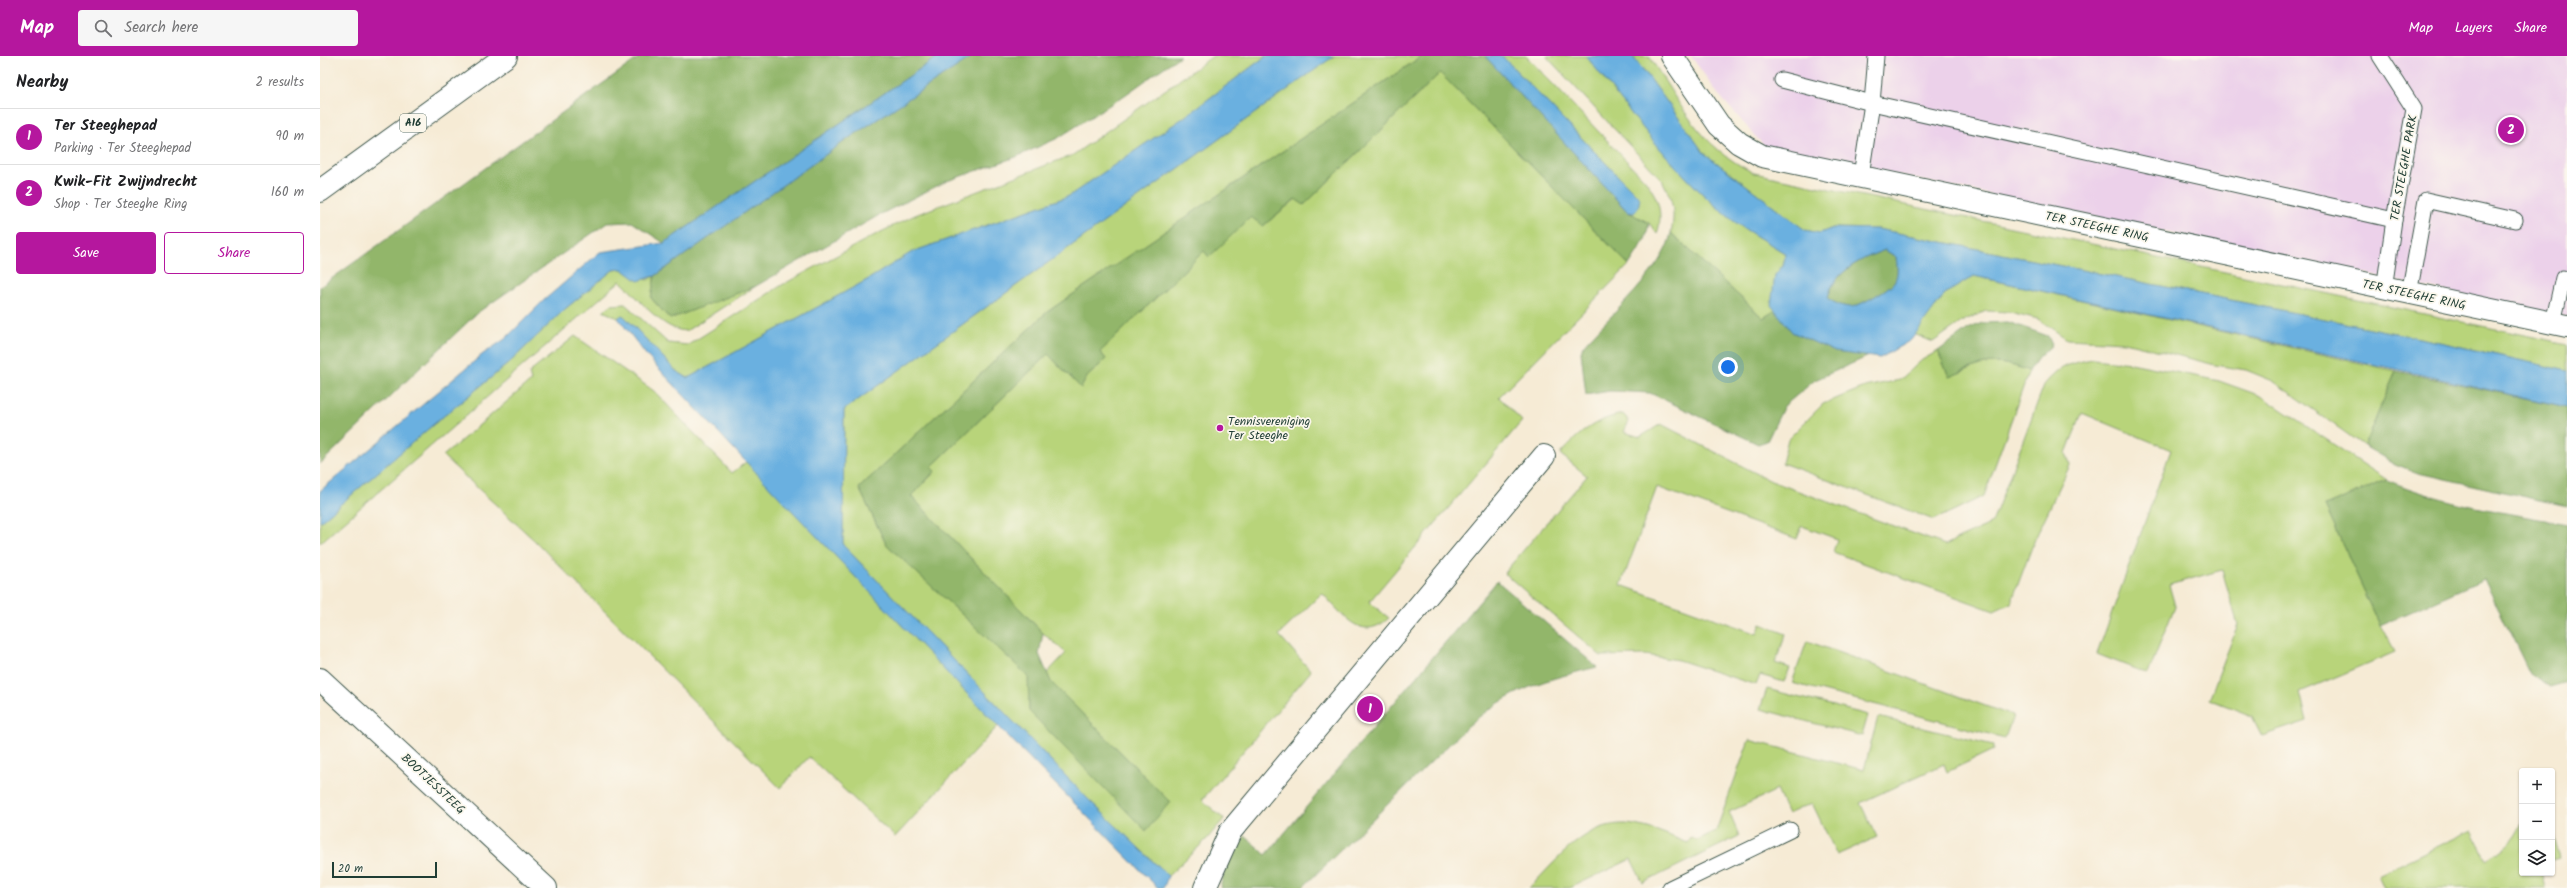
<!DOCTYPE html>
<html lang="en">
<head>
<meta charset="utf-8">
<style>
	body { margin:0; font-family:Kalam,sans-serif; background:#f6f6f6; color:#202124 }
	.controls { position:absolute; right:12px; bottom:12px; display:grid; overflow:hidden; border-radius:4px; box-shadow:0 1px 3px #0004 }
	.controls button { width:36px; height:36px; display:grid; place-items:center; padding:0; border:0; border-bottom:1px solid #e0e0e0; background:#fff; color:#202124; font:20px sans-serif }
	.scale { position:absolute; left:12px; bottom:10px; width:105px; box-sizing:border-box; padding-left:4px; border:2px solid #1f3d34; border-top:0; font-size:11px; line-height:14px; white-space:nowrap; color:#1f3d34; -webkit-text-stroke:3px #fbf7ec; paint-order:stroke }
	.you { position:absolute; left:1408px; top:311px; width:14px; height:14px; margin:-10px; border:3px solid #fff; border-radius:50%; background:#1a73e8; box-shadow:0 0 0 6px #1a73e833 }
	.badge { display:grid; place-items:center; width:26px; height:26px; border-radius:50%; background:#b5179e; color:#fff; font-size:13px; font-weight:700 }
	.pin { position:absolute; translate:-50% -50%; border:2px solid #fff; box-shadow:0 1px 4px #0006 }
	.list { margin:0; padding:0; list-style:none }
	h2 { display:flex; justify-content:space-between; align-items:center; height:52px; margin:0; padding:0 16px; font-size:17px }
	h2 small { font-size:13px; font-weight:400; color:#757577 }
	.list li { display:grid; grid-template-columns:26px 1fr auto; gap:12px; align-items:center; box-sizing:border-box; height:56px; padding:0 16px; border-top:1px solid #e0e0e0 }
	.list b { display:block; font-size:15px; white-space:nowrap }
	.list p { margin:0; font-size:13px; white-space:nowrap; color:#757577 }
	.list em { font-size:13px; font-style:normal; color:#757577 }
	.actions { display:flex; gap:8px; padding:12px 16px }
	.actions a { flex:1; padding:9px 0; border:1px solid #b5179e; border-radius:4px; text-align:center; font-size:14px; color:#b5179e }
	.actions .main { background:#b5179e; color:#fff }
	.icon { flex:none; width:22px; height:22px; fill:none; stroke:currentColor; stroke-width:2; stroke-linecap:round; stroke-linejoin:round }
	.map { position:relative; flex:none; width:2247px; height:832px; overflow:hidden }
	header { display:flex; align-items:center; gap:24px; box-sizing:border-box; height:56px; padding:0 20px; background:#b5179e; color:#fff }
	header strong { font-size:19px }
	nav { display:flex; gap:22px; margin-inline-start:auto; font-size:14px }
	.search { width:280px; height:36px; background:#f6f6f6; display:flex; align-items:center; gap:10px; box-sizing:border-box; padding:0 14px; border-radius:4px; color:#757577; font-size:15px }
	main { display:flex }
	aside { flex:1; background:#fff }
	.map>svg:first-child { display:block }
	.built { fill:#ecd1ea }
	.green { fill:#b8d47a; stroke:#6c8857 }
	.forest { fill:#92b66a; stroke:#587a4f }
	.water { fill:#6ab0e0; stroke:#44768a; fill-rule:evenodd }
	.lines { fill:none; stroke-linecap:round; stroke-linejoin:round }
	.service-casing { stroke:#3f574c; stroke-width:17 }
	.minor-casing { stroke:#3f574c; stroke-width:24 }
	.motorway-casing { stroke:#3f574c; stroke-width:24 }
	.service { stroke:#fff; stroke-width:15 }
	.minor { stroke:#fff; stroke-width:22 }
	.motorway { stroke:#fff; stroke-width:22 }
	.poi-dot { fill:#b5179e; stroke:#fbf7ec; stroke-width:1.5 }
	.labels { text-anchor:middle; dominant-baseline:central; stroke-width:3.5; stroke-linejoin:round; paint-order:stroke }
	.shield { fill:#fbf7ec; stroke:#61756b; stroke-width:1 }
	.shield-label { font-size:11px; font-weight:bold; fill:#1f3d34 }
	.street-label { font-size:12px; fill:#1f3d34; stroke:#fbf7ec }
	.poi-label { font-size:12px; fill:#1f3d34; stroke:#fbf7ec; text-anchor:start }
</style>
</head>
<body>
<header>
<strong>Map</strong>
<div class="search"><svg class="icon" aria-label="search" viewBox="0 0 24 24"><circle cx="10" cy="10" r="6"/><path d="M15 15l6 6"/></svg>Search here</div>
<nav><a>Map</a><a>Layers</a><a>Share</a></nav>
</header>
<main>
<aside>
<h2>Nearby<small>2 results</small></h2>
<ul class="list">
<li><span class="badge">1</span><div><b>Ter Steeghepad</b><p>Parking · Ter Steeghepad</p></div><em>90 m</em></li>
<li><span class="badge">2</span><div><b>Kwik-Fit Zwijndrecht</b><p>Shop · Ter Steeghe Ring</p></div><em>160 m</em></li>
</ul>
<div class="actions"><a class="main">Save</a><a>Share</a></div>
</aside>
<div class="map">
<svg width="2247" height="832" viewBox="0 0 2247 832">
	<rect width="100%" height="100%" fill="#fbf7ec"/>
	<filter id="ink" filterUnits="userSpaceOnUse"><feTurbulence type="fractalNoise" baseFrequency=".025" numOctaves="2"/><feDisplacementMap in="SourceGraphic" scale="8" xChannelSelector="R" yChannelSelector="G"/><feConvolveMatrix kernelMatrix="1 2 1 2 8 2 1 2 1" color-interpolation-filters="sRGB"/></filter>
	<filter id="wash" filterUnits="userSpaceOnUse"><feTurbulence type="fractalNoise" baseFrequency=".012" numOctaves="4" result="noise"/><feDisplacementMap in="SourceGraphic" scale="16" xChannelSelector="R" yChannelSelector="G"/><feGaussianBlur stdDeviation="0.9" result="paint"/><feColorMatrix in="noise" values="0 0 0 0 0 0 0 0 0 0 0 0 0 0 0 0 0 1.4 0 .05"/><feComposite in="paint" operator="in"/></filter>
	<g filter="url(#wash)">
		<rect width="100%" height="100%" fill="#f6ebd5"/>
		<polygon class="built" points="1371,0 2247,0 2247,261 1445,91 1398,38"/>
		<g class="green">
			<polygon points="893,0 946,0 863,62 749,140 592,196 547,224 368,322 356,315 305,261 298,262 283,255 291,249 305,248 348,287 368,289 462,229 551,181 595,159 753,99"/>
			<path d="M1014,0H1102L727,256L539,432L566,488L709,620V655L850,746L731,626L727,617L746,597L723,577L591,440L615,416L611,411L728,298L761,332L767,321L786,303L780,296L884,195L889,200L931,160L943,170L976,143L984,149L1120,17L1309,209L1179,341L1202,365L1049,546L1069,562C1040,588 1022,557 1002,537L959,579L991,615L882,744L904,763L886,784L848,820L767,742L523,489L524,354Z"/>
			<path d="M1182,0H1206L1325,124C1338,141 1344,157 1337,178L1329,167L1308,156L1314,157L1301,123Z"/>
			<path d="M1226,0H1266C1310,55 1350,112 1405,158C1423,174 1446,185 1466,198L1463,209L1455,219L1452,249L1456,254L1443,262L1351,177C1356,155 1352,143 1342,124Z"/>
			<path d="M1312,0H1329C1361,49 1379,90 1434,117L2247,288V315L2124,287L1558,173L1513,172L1500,177L1485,174L1384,97L1329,21Z"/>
			<path d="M302,213L327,224L335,220L331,242L350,263L436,230L366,275C340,274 318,240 300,225L0,487V466L114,368L189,307L245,253L293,214Z"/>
			<polygon points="1654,220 2076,315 2044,390 1953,325 1926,314 1895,309 1805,286 1747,283 1718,263 1690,256 1666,255 1643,265 1613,286 1594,278 1625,238"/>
			<polygon points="255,280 334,335 412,417 426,406 678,670 575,781 489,701 460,732 214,484 123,400 211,325 209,317"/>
			<path d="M1618,295L1629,321C1664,307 1672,301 1709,315L1664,440L1614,464L1462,407L1468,383L1503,348L1545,331L1580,324L1602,304Z"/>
			<path d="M1773,303L1811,307L1899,325L1941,340L2067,424L2005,450L2060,569L2075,596L1980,636L1987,665L1942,680L1932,660L1889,643L1918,569L1902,514L1849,529L1855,550L1828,618L1777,598L1851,394L1762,357L1746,397L1750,409L1715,483L1691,547L1674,555L1513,496L1517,483L1482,470L1477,483L1337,431L1301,529L1437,578L1441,568L1466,578L1455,607L1470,612L1464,626L1440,619L1436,629L1358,604L1325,599L1281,600L1184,517L1267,420L1240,398C1259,377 1275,363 1303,358L1309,365L1304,376L1320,381L1341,368L1451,425L1625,489L1672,467L1724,329C1740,310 1749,307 1773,303Z"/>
			<polygon points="1487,585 1693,660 1685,682 1472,627"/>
			<polygon points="1447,633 1548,659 1542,680 1440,653"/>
			<path d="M1558,661L1673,689V694L1627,716L1624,708L1540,747L1557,781L1517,799L1492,747L1468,758L1457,734L1409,756L1419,780L1323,827L1311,803L1250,832H1209C1240,802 1270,758 1319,770C1336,773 1352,781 1368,787L1371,782L1377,784L1396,775L1429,684L1544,714Z"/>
			<path d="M2202,766V817H2222L2226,832H2064L2058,819L2152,774L2167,803C2183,794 2196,784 2202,766Z"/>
			<polygon points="2232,777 2239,802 2232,804"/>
		</g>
		<g class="forest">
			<polygon points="321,0 619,0 344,187 312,166 287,167 157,257 0,408 0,231"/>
			<polygon points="653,0 860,0 805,39 738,82 696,101 627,125 561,158 436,230 350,263 331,242 335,220 529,82"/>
			<polygon points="1102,0 1165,0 1308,156 1329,167 1325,184 1309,209 1120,17 984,149 975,143 943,170 931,161 889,201 884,195 780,296 786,303 767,321 761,332 728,298 611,411 615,415 591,440 723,577 719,598 731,626 850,746 826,775 709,655 708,620 566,488 539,432 727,256"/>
			<path d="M1351,177L1443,262L1456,254L1472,276L1515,296L1549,300L1495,324L1464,350L1447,385L1438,388L1330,337L1290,335L1266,339L1261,296L1263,290C1288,261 1345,213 1351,177Z"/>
			<path d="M1565,194L1576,201C1577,209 1579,218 1574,226C1569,233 1540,250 1531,251C1523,251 1515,247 1508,243C1512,217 1542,202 1565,194Z"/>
			<path d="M1688,266L1728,280L1732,289L1718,302L1709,315C1672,301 1664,307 1629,321L1618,295L1648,273L1662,267Z"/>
			<polygon points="2076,315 2247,351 2247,450 2098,417 2075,408 2044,390"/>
			<path d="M2067,424C2124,448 2186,457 2247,468V626L2230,631L2210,618L2164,523L2060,569L2005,450Z"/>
			<path d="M1177,525L1277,611C1224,624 1191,633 1148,670L982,832H900L908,802L925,780L946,799Z"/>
		</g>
		<g class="water">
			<polygon points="619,0 653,0 529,82 335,220 318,225 302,213 293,214 245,253 189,307 114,368 0,466 0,435 163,298 185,283 223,245 280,196 344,187"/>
			<polygon points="946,0 1014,0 524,354 523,489 767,742 848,820 844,831 838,832 678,670 458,440 327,300 298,262 302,259 305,261 356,315 368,322 547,224 592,196 749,140 863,62"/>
			<polygon points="1165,0 1182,0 1301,123 1320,142 1318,152 1314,157 1308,156"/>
			<path d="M1266,0H1312L1329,21L1384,97L1485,174L1500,177L1513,172L1558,173L2124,287L2247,315V351L1654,220L1625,238L1591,284L1560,302L1515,296L1472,276L1451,249L1455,219L1463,209L1466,198C1446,185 1423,174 1405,158C1350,112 1310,55 1266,0ZM1565,194L1576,201C1577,209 1579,218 1574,226C1569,233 1540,250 1531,251C1523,251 1515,247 1508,243C1511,217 1542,202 1565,194Z"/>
		</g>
	</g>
	<g filter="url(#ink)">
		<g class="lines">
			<g class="service-casing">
				<g id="service">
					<polyline points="2060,0 2094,53 2074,164 2064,233"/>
					<polyline points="1462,24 1552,47 2074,164"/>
					<polyline points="1541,120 1552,47 1556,0"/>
					<polyline points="2089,238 2106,144 2195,164"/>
					<polyline points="2233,267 2243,222 2247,223"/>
					<polyline points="1350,832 1470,774"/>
				</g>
			</g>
			<g class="minor-casing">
				<g id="minor">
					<polyline points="1352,0 1399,69 1419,87 1442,100 2247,270"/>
					<polyline points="0,623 226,832"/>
					<polyline points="885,832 910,776 1224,400"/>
				</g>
			</g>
			<g class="motorway-casing">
				<polyline id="motorway" points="0,135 186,0"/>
			</g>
			<use href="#service" class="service"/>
			<use href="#minor" class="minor"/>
			<use href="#motorway" class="motorway"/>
		</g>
	</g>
	<circle class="poi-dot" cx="900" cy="372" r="4"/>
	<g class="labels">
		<rect class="shield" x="80" y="58" width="26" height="18" rx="3"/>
		<g class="shield-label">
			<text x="93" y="67">A16</text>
		</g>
		<g class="street-label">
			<text transform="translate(2084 112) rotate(-80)">TER STEEGHE PARK</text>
			<text transform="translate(1777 171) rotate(12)">TER STEEGHE RING</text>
			<text transform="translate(2094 239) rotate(12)">TER STEEGHE RING</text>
			<text transform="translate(113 728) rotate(43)">BOOTJESSTEEG</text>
		</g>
		<g class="poi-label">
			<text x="908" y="365">Tennisvereniging<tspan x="908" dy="14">Ter Steeghe</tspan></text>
		</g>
	</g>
</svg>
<div class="controls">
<button>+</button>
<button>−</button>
<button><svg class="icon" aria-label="layers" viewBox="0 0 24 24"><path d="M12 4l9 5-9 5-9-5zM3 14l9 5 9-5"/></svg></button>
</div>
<div class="scale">20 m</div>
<div class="you"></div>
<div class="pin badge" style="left:1050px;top:653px">1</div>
<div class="pin badge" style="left:2191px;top:74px">2</div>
</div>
</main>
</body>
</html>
